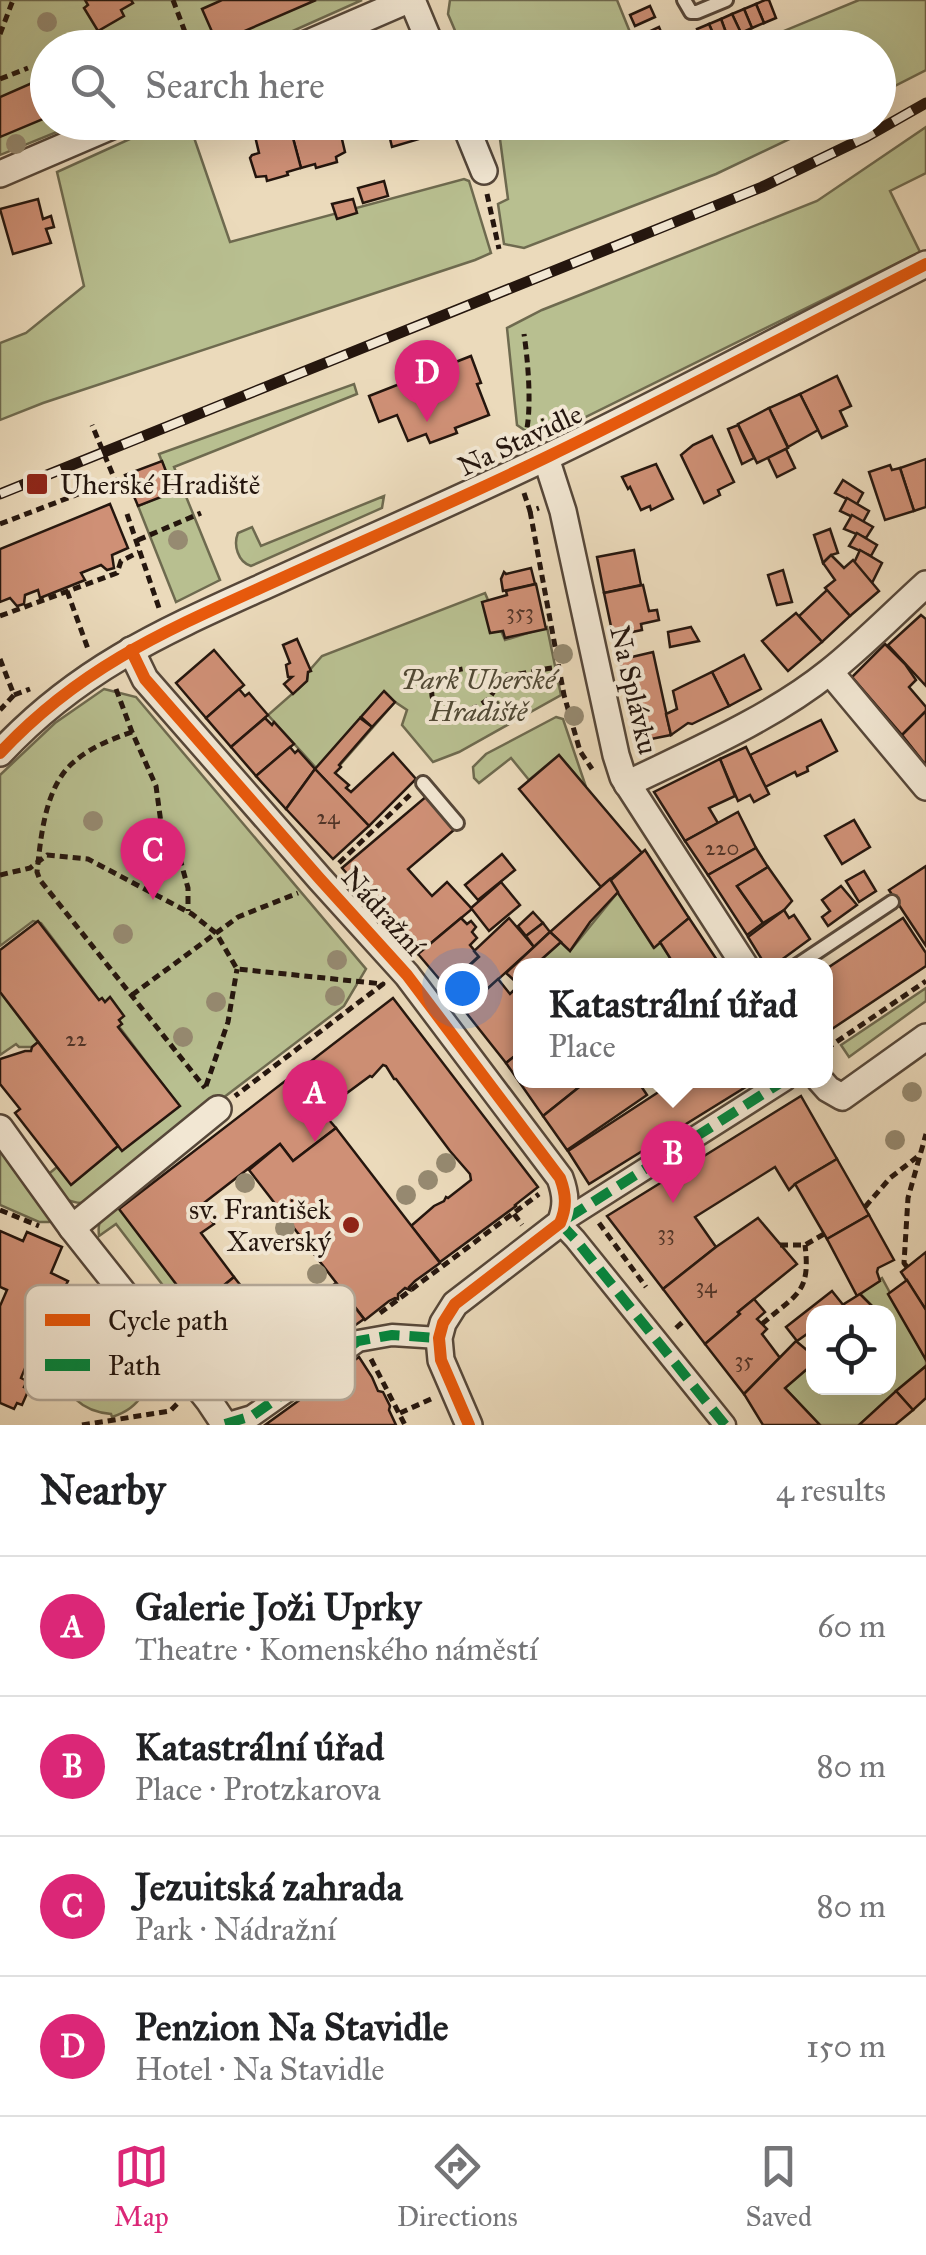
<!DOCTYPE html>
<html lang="en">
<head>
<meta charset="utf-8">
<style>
	body { margin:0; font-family:"IM FELL Great Primer",serif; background:#f2f2f2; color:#202124 }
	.controls { position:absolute; right:30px; bottom:30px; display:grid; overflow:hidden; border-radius:20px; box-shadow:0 10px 40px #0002 }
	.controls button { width:90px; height:90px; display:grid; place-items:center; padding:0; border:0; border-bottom:2px solid #e0e0e0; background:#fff; color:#202124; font:50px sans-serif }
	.you { position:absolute; left:462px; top:988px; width:35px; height:35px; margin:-25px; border:8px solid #fff; border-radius:50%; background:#1a73e8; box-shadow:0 0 0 15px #1a73e833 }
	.badge { display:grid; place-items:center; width:65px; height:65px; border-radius:50%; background:#db2777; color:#fff; font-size:32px; font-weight:700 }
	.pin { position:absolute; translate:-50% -82px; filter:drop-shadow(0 2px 5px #0008) }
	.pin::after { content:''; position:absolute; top:52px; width:35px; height:30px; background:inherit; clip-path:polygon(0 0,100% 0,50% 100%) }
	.popup { position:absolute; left:513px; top:958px; width:320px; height:130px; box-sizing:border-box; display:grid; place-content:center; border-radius:20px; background:#fff; filter:drop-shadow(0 2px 8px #0005); font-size:32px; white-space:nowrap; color:#757577 }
	.popup b { font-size:38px; color:#202124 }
	.popup::after { content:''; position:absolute; left:50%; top:100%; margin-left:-20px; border:20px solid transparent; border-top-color:#fff }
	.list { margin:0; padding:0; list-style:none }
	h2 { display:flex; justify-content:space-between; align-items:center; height:130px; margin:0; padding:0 40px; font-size:42px }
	h2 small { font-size:32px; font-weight:400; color:#757577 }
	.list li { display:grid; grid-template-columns:65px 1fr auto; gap:30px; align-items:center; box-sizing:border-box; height:140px; padding:0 40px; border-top:2px solid #e0e0e0 }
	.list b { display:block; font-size:38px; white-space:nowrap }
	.list p { margin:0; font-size:32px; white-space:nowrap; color:#757577 }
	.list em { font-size:32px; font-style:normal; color:#757577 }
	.icon { flex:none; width:55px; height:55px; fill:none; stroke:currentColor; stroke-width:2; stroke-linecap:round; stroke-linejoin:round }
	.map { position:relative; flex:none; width:926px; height:1425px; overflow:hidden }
	.search { position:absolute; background:#fff; box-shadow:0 10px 40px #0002; left:30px; right:30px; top:30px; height:110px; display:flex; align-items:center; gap:25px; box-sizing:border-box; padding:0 35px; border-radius:55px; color:#757577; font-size:38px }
	.sheet { height:690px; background:#fff }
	nav { display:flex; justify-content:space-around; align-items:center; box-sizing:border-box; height:140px; border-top:2px solid #e0e0e0; background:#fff; font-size:28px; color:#757577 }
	nav a { display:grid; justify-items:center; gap:5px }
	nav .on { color:#db2777 }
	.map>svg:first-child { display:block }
	.green { fill:#b8bf90; stroke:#6e6a4f; stroke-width:2.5 }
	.building { fill:#cf9076; stroke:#25160e; stroke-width:2.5 }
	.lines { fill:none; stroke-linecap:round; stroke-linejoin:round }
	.service-casing { stroke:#564739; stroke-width:18 }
	.pedestrian-casing { stroke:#564739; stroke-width:25 }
	.minor-casing { stroke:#564739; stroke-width:30 }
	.path { stroke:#25160e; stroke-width:5; stroke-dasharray:8 5; stroke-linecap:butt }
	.service { stroke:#f2e7d3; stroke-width:12 }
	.pedestrian { stroke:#f2e7d3; stroke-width:20 }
	.minor { stroke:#f2e7d3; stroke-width:25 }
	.rail-casing { stroke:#25160e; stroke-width:11 }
	.rail { stroke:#f2e7d3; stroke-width:8; stroke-dasharray:22; stroke-linecap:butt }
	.quiet { stroke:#00873e; stroke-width:10; stroke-dasharray:20 10; stroke-linecap:butt }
	.cycleway-casing { stroke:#f2e7d3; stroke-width:19 }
	.cycleway { stroke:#e8590c; stroke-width:12 }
	.tree { fill:#968a71 }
	.poi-dot { fill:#8f2418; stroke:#f2e7d3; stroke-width:4 }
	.labels { text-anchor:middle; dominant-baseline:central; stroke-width:8; stroke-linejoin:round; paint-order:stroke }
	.number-label { font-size:22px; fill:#503428 }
	.street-label { font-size:28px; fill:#25160e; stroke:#f2e7d3 }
	.poi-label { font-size:28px; fill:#25160e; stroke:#f2e7d3; text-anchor:start }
	.park-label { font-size:28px; font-style:italic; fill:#514935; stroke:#f2e7d3 }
	.key { fill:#f2e7d3; stroke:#b4a898; stroke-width:2.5 }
	.key-label { font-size:28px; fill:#25160e }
</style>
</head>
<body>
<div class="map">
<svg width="926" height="1425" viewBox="0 0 926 1425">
	<rect width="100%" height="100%" fill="#ebdabb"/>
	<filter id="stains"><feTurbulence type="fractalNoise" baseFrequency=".002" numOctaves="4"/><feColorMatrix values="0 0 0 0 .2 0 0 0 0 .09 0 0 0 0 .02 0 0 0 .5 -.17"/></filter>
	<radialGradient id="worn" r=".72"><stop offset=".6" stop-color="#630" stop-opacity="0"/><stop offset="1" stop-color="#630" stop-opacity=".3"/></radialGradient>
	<g class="green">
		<polygon points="0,0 362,0 257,47 48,48 48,122 79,123 0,155"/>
		<polygon points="450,0 617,0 636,47 462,47 448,14"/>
		<polygon points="859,0 926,0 926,70 879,94 878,48 745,47"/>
		<polygon points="165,123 189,123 230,242 464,179 469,181 491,253 475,260 43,403 0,420 0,343 26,333 84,286 57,172"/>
		<polygon points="493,123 823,123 716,174 524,248 504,244 498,204 508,199 500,139"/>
		<polygon points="926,127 926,173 890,191 920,252 539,440 517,425 507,328 542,310 817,201"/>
		<polygon points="354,384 357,394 174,467 220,580 176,602 138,506 173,491 159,454"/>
		<path d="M384,496L382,508L251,566C238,562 233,545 238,533L252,527L261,546Z"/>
		<polygon points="485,593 505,640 547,627 561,695 459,752 433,762 402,725 407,710 395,702 327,780 268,715 307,681 308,672 322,656"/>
		<path d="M104,689L136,697L366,969L344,1006L85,1203C64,1204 57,1192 45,1177L57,1167L72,1184L118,1146L179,1106L41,923L33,921L0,946V775L55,723Z"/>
		<polygon points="556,717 563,719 586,787 559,755 529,780 511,758 479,783 474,778 473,767 486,754"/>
		<polygon points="618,892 653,947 659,941 675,965 534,966 561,942 570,951"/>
		<polygon points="926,988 926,1001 849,1057 841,1045"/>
		<polygon points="0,992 38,1042 32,1047 19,1047 16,1044 0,1055"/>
		<polygon points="0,1146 52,1219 49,1222 39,1222 0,1205"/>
		<path d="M117,1205L258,1392L247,1399H235L225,1384L233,1377L116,1224L99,1236C97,1217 103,1216 117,1205Z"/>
		<polygon points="882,1278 926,1360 926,1366 859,1425 820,1425 785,1388 813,1364 814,1388 888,1388 888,1312 875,1312 876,1310 859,1293"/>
		<path d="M105,1331C137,1334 152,1354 148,1385L135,1381L133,1388L144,1393C135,1406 127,1412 112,1417L111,1414C50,1409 48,1338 105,1331Z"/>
	</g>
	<g class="building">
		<polygon points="85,0 131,0 133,3 121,10 124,16 98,31 84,8 88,5"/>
		<polygon points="222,0 316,0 217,43 202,9"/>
		<polygon points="765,0 769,0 776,18 764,23 756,4"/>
		<polygon points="756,4 764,23 752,28 744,9"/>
		<polygon points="650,6 655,17 635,26 630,15"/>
		<polygon points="744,9 752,28 741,33 732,14"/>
		<polygon points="732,14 741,33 728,38 721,19"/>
		<polygon points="721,19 728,38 717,43 709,24"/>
		<polygon points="709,24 717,43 705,48 697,29"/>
		<polygon points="659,27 664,39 644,48 640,36"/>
		<polygon points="48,76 48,117 0,137 0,97"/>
		<polygon points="308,122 327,122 330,135 338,133 341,135 345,152 336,157 337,162 316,168 315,164 301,168 290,127"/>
		<polygon points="386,122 425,122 428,135 426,137 392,147"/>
		<polygon points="290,127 301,168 287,172 288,175 267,181 266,176 256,177 250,158 252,155 259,153 255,136"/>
		<polygon points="384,181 388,196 363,203 358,188"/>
		<polygon points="38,199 43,219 51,216 54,227 46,229 51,243 13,254 0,209"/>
		<polygon points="353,199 357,213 337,219 332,204"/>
		<polygon points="471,356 481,383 477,384 489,415 455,428 457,433 430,443 426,434 408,441 397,415 379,422 369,396"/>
		<polygon points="837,376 851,406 840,411 847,426 822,438 800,394"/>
		<polygon points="800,394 818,430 788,447 769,408"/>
		<polygon points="769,408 788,448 757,463 738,424"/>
		<polygon points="738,425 754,458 742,464 728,429"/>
		<polygon points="712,436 734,482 718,490 720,495 704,503 681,455 693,445"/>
		<polygon points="786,449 795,468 777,477 768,458"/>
		<polygon points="926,459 926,507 914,511 900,468"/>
		<polygon points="162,461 174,492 138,506 125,475"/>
		<polygon points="656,464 673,499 651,510 650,506 641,510 630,487 628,489 622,477"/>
		<polygon points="890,465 892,470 900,468 914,511 885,520 869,472"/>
		<polygon points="843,480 863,493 857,504 835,493"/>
		<polygon points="847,498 869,511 863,522 840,511"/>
		<polygon points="110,504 128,548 112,555 114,568 107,570 101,565 81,573 85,580 40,598 38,590 25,595 24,604 17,606 10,598 0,602 0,549"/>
		<polygon points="852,515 873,527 866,538 844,529"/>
		<polygon points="830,529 838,553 831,555 823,563 814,535"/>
		<polygon points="857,533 877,545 871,556 849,546"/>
		<polygon points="634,550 641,585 604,593 597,557"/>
		<polygon points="860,550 882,563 872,583 854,563"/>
		<polygon points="831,555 844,568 853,560 879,591 850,616 825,588 835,580 823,563"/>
		<polygon points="531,568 535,584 503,591 501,579 504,572 506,574"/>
		<polygon points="783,570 792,602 777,605 768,575"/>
		<polygon points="536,584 546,629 505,638 503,631 490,633 482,602 507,595 506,591"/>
		<polygon points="643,585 649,611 657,610 659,620 641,624 642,630 613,636 604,593"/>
		<polygon points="827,590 850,616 822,642 799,616"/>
		<polygon points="796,613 822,642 788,671 762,641"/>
		<polygon points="921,615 926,619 926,686 888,645"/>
		<polygon points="691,627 699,641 670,647 668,632"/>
		<polygon points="297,639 311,671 308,672 307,681 293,694 284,684 292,677 288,677 286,665 290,663 283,645"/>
		<polygon points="885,644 905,664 916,680 909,687 926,707 926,711 902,735 852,677"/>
		<polygon points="214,650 244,685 206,718 176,683"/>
		<polygon points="653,652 671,735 636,742 619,660"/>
		<polygon points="744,655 761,689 729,706 712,672"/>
		<polygon points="712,672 729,706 692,724 688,723 671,735 666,714 677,709 673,691"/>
		<polygon points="239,689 245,696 249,693 268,715 231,747 206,718"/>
		<polygon points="384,691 395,702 372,727 361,717"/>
		<polygon points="926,711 926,764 925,764 902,735"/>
		<polygon points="265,718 272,725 274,722 294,744 256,776 231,747"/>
		<polygon points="360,718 372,727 339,765 341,767 335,773 349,785 346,788 351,792 393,753 416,779 369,826 315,769"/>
		<polygon points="821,720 837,751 807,767 808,771 797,776 795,772 765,787 750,755"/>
		<polygon points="290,747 295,753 298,750 315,769 286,809 256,776"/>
		<polygon points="746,747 769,794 754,802 750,795 738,801 720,759"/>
		<polygon points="559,755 642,853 601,887 519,789"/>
		<polygon points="720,759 735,796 709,808 718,823 685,841 654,792"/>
		<polygon points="315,769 369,826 333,859 286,809"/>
		<polygon points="428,795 455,829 408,869 432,896 447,882 472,909 418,954 342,868"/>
		<polygon points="738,812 756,848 708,875 685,841"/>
		<polygon points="854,820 870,847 842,864 825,836"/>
		<polygon points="756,848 768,867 737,886 763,923 747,935 708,875"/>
		<polygon points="645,850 689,918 654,948 610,881"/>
		<polygon points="502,854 515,870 478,900 465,885"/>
		<polygon points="926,866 926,946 889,890"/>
		<polygon points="768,867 792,901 784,910 763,923 737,886"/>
		<polygon points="864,871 876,891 859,902 846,881"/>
		<polygon points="610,879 618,892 590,922 570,951 550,932"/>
		<polygon points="501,882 520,905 489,931 471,908"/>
		<polygon points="841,886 857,905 828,926 822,917 830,911 822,900"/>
		<polygon points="784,910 789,918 794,915 810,939 773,966 766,966 748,937"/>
		<polygon points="533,912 543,923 526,936 518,926"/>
		<polygon points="461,918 467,924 471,921 476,927 472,932 477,938 470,945 479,956 446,987 418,954"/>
		<polygon points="509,918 534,947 464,1010 462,1009 446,987 479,957 474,951"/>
		<polygon points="689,918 721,966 675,966 660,942"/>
		<polygon points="903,918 926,953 926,966 826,1033 826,969"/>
		<polygon points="38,921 99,1000 102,998 105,1002 110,997 124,1016 119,1020 122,1024 118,1027 180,1106 122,1151 0,992 0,950"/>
		<polygon points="543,923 550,932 534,947 526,936"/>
		<polygon points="550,932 561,942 534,966 520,966 520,978 516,982 506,973"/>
		<polygon points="498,979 510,994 514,990 520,997 520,1052 506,1063 464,1010"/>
		<polygon points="393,998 538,1187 515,1205 516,1206 440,1262 411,1226 434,1206 444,1201 446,1197 448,1198 471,1180 470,1174 450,1151 396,1079 394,1079 386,1066 383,1065 372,1077 370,1076 324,1110 323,1113 336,1128 293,1161 280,1144 200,1206 214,1224 201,1233 234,1277 195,1309 119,1209"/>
		<polygon points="38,1042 118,1146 71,1185 15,1113 20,1109 0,1084 0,1059 25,1051 31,1051 32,1047"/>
		<polygon points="520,1052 520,1080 588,1080 543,1116 506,1063"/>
		<polygon points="588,1080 637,1080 647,1095 567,1150 543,1116"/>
		<polygon points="677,1080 757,1080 589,1184 568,1151"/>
		<polygon points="801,1096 837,1159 795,1184 789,1190 775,1167 695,1217 716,1247 663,1289 607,1216"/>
		<polygon points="336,1128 440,1263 415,1281 409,1287 410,1290 405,1288 398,1294 398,1299 395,1298 389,1301 365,1320 249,1170 280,1144 293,1161"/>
		<polygon points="837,1159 869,1215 827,1239 795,1184"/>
		<polygon points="869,1215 894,1260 878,1268 877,1272 880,1281 857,1296 827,1239"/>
		<polygon points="758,1218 797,1264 738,1312 740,1314 705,1344 663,1289 716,1247"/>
		<polygon points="0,1231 23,1241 27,1232 62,1247 51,1273 68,1281 65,1287 71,1290 64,1306 58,1304 55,1310 50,1308 21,1378 27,1381 24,1387 29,1389 22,1405 17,1403 14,1409 0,1403 0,1306 7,1290 0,1287"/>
		<polygon points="926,1252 926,1310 901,1272"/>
		<polygon points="234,1277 274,1328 336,1283 364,1319 259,1393 195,1309"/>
		<polygon points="907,1280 926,1310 926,1360 888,1294"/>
		<polygon points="832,1291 844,1306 836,1312 814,1312 814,1329 797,1341 786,1327"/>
		<polygon points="860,1294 877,1311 836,1312 844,1306 844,1304"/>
		<polygon points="754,1299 765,1312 757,1319 767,1329 762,1334 780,1358 744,1394 705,1344 740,1314 738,1312"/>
		<polygon points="796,1341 814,1356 814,1363 785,1388 820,1425 763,1425 744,1394"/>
		<polygon points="359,1357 372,1377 378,1391 383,1392 390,1406 389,1410 396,1425 265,1425"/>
		<polygon points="926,1366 926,1398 913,1410 896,1391"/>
		<polygon points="896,1391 913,1410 895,1425 859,1425"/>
	</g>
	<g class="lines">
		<g class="service-casing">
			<g id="service">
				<polyline points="684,0 691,12 697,12 726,0"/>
				<polyline points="423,783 457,823"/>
				<polyline points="796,966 892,902"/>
			</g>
		</g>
		<g class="pedestrian-casing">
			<g id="pedestrian">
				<polyline points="225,1424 252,1416 358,1341 392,1335 439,1338"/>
				<polyline points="725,1425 575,1239 560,1223 785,1080"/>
			</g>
		</g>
		<g class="minor-casing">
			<g id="minor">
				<polyline points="412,0 432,48"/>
				<polyline points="297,48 408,0"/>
				<polyline points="464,122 484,171"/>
				<polyline points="0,174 121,122"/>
				<polyline points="546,458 563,511 616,755 623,777 745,966"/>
				<path d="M131,650L145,679L320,879L407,975L560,1178C566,1194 567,1207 560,1223L455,1304L443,1323L439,1338L441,1360L469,1425"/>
				<polyline points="830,672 926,787"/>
				<path d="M0,753C83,664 172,628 280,579C370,538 460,499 549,456C676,395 800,328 926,264"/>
				<path d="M627,784C693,752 772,718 829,672C863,645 894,613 926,584"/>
				<polyline points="820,1080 828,1089 842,1097 926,1037"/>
				<polyline points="0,1128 72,1228 209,1401 225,1425"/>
				<polyline points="72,1228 218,1109"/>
			</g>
		</g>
		<g class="path">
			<polyline points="173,0 191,48"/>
			<polyline points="0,34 13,0"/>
			<polyline points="0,79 28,68"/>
			<polyline points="487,194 499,249"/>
			<path d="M524,440C533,416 528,360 524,334"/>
			<polyline points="524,493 530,511 539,508"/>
			<polyline points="530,511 564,695 580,751 592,769"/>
			<polyline points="127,514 159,608"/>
			<polyline points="0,524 115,480 92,425"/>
			<polyline points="138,540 201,513"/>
			<polyline points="67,591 88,649"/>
			<polyline points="0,616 117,573 121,561 139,552"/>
			<polyline points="0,659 14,695 0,710"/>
			<path d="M500,676C497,683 495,691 490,697C479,710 444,721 434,702C423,680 456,667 474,668C485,668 494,675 504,675C522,675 541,669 559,667"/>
			<polyline points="116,689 132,732 156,786 161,823 180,859 188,888 188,911"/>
			<polyline points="14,695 30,689"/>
			<path d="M132,732C112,739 91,747 75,761C45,785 41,836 37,872L40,880L205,1088"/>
			<polyline points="339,863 410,795"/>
			<polyline points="0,875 30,868 47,855 88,859 192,914 216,933 237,969 383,984 235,1096"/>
			<polyline points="132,995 238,917 298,893"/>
			<polyline points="826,1049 926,981"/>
			<polyline points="206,1086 228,1022 237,969"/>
			<polyline points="865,1207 890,1178 917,1157"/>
			<polyline points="0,1210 39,1226"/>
			<polyline points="514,1214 522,1225"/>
			<polyline points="599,1223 646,1287"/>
			<polyline points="780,1245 805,1245 824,1234"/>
			<polyline points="907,1267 904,1263 908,1198 926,1134"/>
			<polyline points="380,1313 539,1194"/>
			<path d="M762,1324C796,1294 811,1294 805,1245"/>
			<polyline points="676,1328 686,1319"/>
			<polyline points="371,1359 405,1425"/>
			<polyline points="400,1413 431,1399"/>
			<polyline points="82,1425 170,1411 179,1402"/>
		</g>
		<use href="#service" class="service"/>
		<use href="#pedestrian" class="pedestrian"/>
		<use href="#minor" class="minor"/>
		<g class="rail-casing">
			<polyline id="rail" points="0,494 762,187 866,137 926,103"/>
		</g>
		<use href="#rail" class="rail"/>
		<g class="quiet">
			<polyline points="225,1424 252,1416 358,1341 392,1335 439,1338"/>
			<polyline points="725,1425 575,1239 560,1223 785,1080"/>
		</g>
		<g class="cycleway-casing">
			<g id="cycleway">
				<path d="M131,650L145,679L320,879L407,975L560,1178C566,1194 567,1207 560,1223L455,1304L443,1323L439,1338L441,1360L469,1425"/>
				<path d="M0,753C83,664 172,628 280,579C370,538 460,499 549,456C676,395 800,328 926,264"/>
			</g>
		</g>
		<use href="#cycleway" class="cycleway"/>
	</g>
	<g class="tree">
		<circle cx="47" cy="22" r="10"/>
		<circle cx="16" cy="144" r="10"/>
		<circle cx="178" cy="540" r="10"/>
		<circle cx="563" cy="654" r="10"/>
		<circle cx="574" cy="716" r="10"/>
		<circle cx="93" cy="821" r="10"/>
		<circle cx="123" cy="934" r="10"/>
		<circle cx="337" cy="960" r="10"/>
		<circle cx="335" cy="996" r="10"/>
		<circle cx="216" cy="1002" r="10"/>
		<circle cx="183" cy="1037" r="10"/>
		<circle cx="912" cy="1092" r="10"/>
		<circle cx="895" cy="1140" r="10"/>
		<circle cx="446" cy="1163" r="10"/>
		<circle cx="428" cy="1180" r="10"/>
		<circle cx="245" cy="1183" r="10"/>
		<circle cx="406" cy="1195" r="10"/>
		<circle cx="285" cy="1228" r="10"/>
		<circle cx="317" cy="1274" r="10"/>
		<circle cx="87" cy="1347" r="10"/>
		<circle cx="124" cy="1363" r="10"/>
		<circle cx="109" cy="1385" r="10"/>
	</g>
	<g class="poi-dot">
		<rect x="25" y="472" width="24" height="24" rx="5"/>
		<circle cx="351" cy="1225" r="10"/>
	</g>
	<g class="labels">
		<g class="number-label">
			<text x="520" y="611">353</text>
			<text x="328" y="816">24</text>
			<text x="722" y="847">220</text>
			<text x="76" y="1038">22</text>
			<text x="666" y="1232">33</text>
			<text x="706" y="1285">34</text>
			<text x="744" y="1359">35</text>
		</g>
		<g class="street-label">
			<text transform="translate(520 440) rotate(-25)">Na Stavidle</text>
			<text transform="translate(634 690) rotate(77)">Na Splávku</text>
			<text transform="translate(383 911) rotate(48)">Nádražní</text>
		</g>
		<g class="poi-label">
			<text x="60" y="484">Uherské Hradiště</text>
			<text x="331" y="1209" text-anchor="end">sv. František<tspan x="331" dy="32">Xaverský</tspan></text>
		</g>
		<g class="park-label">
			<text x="478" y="679">Park Uherské<tspan x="478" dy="32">Hradiště</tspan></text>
		</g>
	</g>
	<rect x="25" y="1285" width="330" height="115" rx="15" class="key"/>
	<rect x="45" y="1314" width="45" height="12" fill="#e8590c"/>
	<rect x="45" y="1359" width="45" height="12" fill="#00873e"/>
	<g class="key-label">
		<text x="108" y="1330">Cycle path</text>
		<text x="108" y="1375">Path</text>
	</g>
	<rect width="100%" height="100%" filter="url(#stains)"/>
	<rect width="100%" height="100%" fill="url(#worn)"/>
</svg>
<div class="controls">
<button><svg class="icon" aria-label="locate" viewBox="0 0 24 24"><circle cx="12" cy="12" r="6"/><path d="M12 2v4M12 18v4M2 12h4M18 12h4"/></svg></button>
</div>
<div class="you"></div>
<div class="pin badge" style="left:315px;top:1142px">A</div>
<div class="pin badge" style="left:673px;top:1203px">B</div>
<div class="popup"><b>Katastrální úřad</b>Place</div>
<div class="pin badge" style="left:153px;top:900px">C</div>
<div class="pin badge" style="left:427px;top:422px">D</div>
<div class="search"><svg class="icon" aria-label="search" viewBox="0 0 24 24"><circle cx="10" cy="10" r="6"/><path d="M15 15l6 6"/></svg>Search here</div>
</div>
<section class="sheet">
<h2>Nearby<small>4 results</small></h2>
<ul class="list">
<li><span class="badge">A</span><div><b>Galerie Joži Uprky</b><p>Theatre · Komenského náměstí</p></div><em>60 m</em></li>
<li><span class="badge">B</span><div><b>Katastrální úřad</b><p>Place · Protzkarova</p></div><em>80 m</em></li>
<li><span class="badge">C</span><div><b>Jezuitská zahrada</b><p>Park · Nádražní</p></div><em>80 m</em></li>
<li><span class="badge">D</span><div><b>Penzion Na Stavidle</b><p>Hotel · Na Stavidle</p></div><em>150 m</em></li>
</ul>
</section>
<nav>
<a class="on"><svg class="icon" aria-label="map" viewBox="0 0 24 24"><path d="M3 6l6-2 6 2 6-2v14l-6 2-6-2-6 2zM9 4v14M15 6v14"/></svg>Map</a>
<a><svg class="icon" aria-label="directions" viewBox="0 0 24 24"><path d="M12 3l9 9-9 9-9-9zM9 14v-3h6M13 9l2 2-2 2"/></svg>Directions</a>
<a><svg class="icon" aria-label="saved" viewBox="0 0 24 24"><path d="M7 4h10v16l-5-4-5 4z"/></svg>Saved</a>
</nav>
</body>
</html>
